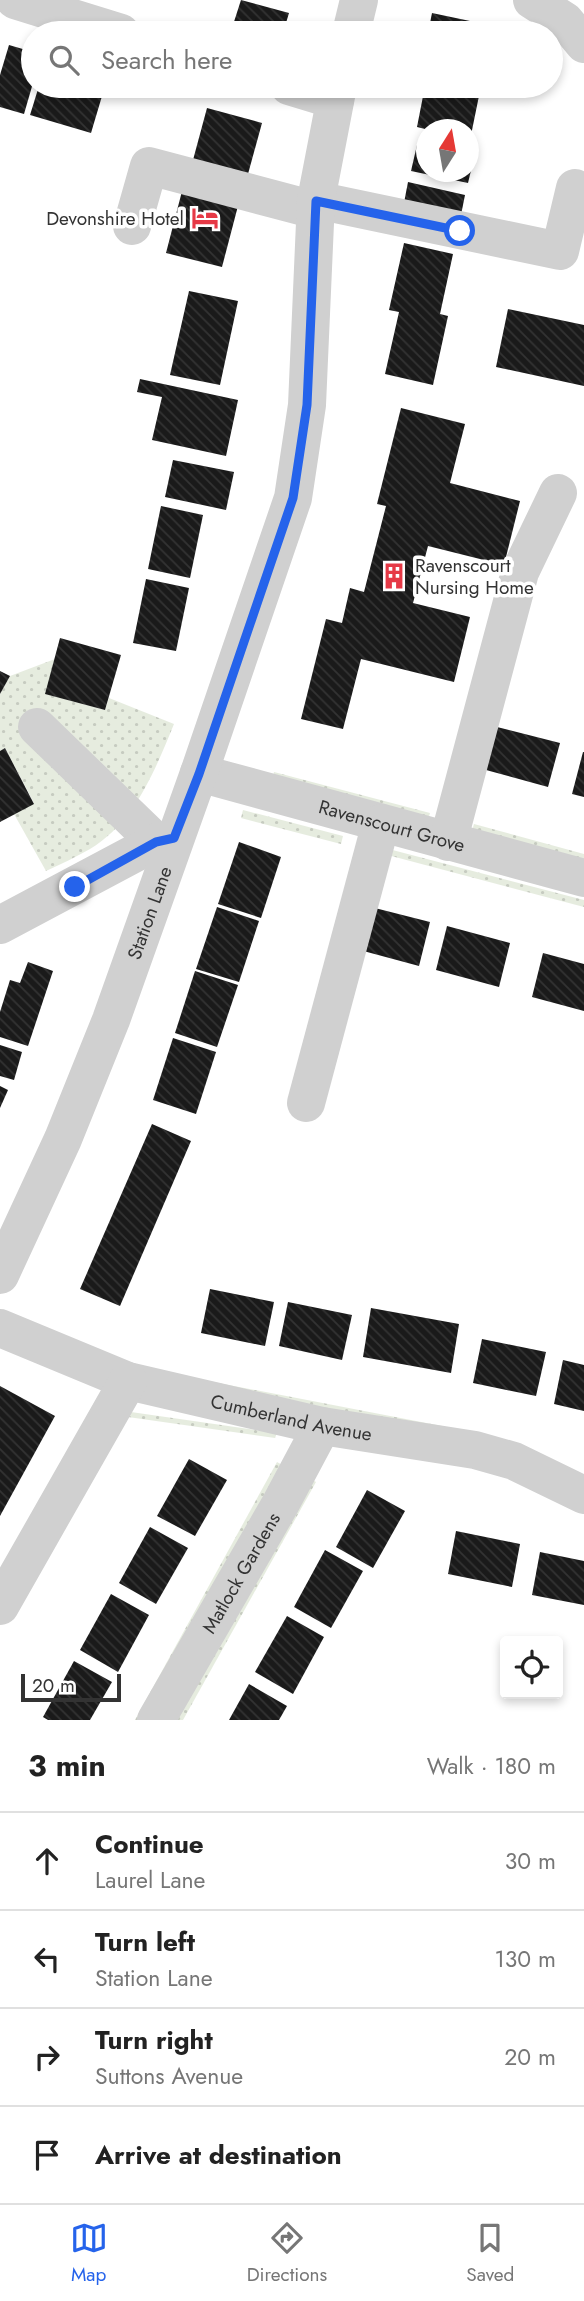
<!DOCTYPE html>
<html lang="en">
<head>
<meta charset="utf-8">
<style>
	body { margin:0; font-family:Jost,sans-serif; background:#f6f6f6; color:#222 }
	.controls { position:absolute; right:21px; bottom:21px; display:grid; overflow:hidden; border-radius:7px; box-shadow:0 4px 10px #0003 }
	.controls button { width:63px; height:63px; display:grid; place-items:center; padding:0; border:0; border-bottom:2px solid #e0e0e0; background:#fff; color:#222; font:35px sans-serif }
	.compass { position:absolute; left:416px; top:119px; width:63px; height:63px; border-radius:50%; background:#fff; box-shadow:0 4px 10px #0003; rotate:11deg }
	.scale { position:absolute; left:21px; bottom:18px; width:100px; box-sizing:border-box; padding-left:7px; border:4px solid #333; border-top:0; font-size:19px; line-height:24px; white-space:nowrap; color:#333; -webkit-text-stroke:5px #fff; paint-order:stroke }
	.stop { position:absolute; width:21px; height:21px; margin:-16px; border:5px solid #2563eb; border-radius:50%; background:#fff }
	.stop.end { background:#2563eb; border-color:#fff; box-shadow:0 2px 7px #0008 }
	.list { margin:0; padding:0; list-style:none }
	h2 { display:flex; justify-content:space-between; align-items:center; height:91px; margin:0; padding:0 28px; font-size:30px }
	h2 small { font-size:23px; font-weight:400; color:#767676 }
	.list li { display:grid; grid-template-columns:46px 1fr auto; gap:21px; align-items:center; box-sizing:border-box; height:98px; padding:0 28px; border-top:2px solid #e0e0e0 }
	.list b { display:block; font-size:26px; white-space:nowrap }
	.list p { margin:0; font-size:23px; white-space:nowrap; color:#767676 }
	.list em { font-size:23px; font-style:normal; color:#767676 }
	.icon { flex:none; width:38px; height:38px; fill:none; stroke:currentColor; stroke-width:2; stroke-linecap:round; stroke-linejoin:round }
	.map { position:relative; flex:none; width:584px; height:1720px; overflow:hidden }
	.search { position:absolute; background:#fff; box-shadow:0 4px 10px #0003; left:21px; right:21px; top:21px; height:77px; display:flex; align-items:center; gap:18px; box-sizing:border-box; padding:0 24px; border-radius:38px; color:#767676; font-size:26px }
	.sheet { height:483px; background:#fff }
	nav { display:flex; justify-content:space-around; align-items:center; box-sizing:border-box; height:98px; border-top:2px solid #e0e0e0; background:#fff; font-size:19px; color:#767676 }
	nav a { display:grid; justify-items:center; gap:4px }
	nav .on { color:#2563eb }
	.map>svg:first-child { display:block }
	.grass { fill:url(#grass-dots) }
	.building { fill:url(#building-back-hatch) }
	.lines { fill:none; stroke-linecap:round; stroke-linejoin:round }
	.minor { stroke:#d0d0d0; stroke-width:38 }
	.route { stroke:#2563eb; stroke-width:9 }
	.labels { text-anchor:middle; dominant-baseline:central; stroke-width:7; stroke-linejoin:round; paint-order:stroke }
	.poi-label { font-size:19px; fill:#333; stroke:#fff; text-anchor:end }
	.street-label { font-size:19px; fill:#333; stroke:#fff }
</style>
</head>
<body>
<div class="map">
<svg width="584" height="1720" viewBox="0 0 584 1720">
	<defs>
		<pattern id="grass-dots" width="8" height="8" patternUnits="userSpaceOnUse" patternTransform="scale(1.75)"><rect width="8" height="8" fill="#e6ecdf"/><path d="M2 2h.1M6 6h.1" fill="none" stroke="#c6cbc0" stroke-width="1.8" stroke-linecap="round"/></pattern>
		<pattern id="building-back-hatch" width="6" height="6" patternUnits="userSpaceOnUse" patternTransform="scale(1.75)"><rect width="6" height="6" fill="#1a1a1a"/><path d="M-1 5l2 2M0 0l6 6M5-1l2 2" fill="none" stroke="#333"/></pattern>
	</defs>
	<rect width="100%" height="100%" fill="#fff"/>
	<g class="grass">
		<path d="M55,659L46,694L105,710L109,698L174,724C155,770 135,822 90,849C76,857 61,864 46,871L14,814L34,803L5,748L0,751V694L10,676Z"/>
		<polygon points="274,772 430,813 428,820 272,780"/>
		<polygon points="243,810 343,836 341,844 241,818"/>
		<polygon points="474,824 584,854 584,862 472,831"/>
		<polygon points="381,847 584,900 584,907 380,853"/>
		<polygon points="161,1372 442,1426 441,1430 160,1377"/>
		<polygon points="124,1411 277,1433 275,1438 121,1416"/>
		<polygon points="277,1462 284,1466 144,1720 135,1720"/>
		<polygon points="311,1479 316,1482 183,1720 176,1720"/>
	</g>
	<g class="building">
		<polygon points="241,0 289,13 283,33 251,33 232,28"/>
		<polygon points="432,13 489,25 488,33 428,33"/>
		<polygon points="9,45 33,52 33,83 24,114 0,107 0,75"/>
		<polygon points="39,86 105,86 91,133 30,115"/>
		<polygon points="425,86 481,86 470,140 468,130 429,130 417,127"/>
		<polygon points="207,108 262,123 248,174 193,160"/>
		<polygon points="417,145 426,147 426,172 468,172 468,156 474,158 468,183 411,171"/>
		<polygon points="188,168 244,183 222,267 166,253"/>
		<polygon points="408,182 465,195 460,220 403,208"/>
		<polygon points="404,243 453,254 440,314 448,316 433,385 385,374 399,312 389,310"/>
		<polygon points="189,291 238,301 220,385 170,375"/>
		<polygon points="508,309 584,325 584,386 496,367"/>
		<polygon points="140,379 238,400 226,456 152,440 162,397 137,392"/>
		<polygon points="401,408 465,424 450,483 520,501 504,565 428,546 413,603 470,617 454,682 361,659 343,729 301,719 326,619 342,623 350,588 364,592 386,506 377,504"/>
		<polygon points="173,460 234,472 226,510 165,497"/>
		<polygon points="161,506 203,515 190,578 148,569"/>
		<polygon points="146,579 189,588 176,651 133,643"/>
		<polygon points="60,638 121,655 105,710 45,694"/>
		<polygon points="0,671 10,676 0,694"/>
		<polygon points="497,727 560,743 548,787 486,770"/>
		<polygon points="5,748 34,804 0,822 0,751"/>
		<polygon points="583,752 584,752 584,797 572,794"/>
		<polygon points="239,842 281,857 261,918 218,904"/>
		<polygon points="367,906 430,922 419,966 356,949"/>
		<polygon points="217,907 259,921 239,982 196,969"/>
		<polygon points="447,926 510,943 499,987 436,970"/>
		<polygon points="543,953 584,964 584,1011 532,997"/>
		<polygon points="28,962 53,971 28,1046 0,1037 0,1012 10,980 20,983"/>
		<polygon points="195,971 238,985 217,1047 175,1033"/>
		<polygon points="173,1038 216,1052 196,1114 153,1100"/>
		<polygon points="0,1045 22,1052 14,1080 0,1076"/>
		<polygon points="0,1086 8,1090 0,1108"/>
		<polygon points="152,1124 191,1141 120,1306 80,1289"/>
		<polygon points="210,1289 274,1302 265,1346 201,1333"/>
		<polygon points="288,1302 352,1315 342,1360 279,1346"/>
		<polygon points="371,1308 459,1324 451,1373 363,1357"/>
		<polygon points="482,1339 546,1352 536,1396 473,1383"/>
		<polygon points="563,1360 584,1365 584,1411 554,1404"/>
		<polygon points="0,1386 55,1416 0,1516"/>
		<polygon points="189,1459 227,1480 195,1536 157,1516"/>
		<polygon points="367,1490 405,1511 373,1568 336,1547"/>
		<polygon points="150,1527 188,1548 156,1604 119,1583"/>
		<polygon points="456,1531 520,1544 512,1587 448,1574"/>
		<polygon points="325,1550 363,1571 331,1628 294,1607"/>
		<polygon points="540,1552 584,1561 584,1605 532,1595"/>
		<polygon points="111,1594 149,1615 118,1672 80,1650"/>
		<polygon points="287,1616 324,1637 293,1694 255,1672"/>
		<polygon points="74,1661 112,1682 90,1720 48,1720 43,1717"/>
		<polygon points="249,1684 287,1706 279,1720 229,1720"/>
	</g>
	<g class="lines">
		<g class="minor">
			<polyline points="15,0 121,33"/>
			<polyline points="532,0 565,21 584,44"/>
			<polyline points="351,33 359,0"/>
			<polyline points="289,86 335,100"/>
			<polyline points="316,200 560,251 575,188"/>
			<polyline points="132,226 149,166 315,210"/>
			<polyline points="37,727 156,842"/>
			<path id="s1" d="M199,773L584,878"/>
			<polyline points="448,842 520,572 558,493"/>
			<polyline points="0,925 156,842 175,838"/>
			<polyline points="306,1103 381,823"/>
			<path id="s2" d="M0,1275L63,1139L111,1020L199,773L293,498L307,405L316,200L338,86"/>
			<path id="s3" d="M0,1328L128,1381L322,1426L475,1450L514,1461L584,1495"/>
			<polyline points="0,1606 128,1381"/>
			<path id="s4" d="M156,1720L281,1503L322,1426"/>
		</g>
	</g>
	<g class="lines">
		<polyline class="route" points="75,887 156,842 174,838 199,774 293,498 307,405 316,201 460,231"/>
	</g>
	<defs>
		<g id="hotel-bare" transform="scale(2.1)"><path d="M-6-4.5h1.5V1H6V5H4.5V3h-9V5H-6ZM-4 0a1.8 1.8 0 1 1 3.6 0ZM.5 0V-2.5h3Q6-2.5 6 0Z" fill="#e63946" stroke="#fff" stroke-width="2.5" paint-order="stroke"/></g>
		<g id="building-bare" transform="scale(2.1)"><path d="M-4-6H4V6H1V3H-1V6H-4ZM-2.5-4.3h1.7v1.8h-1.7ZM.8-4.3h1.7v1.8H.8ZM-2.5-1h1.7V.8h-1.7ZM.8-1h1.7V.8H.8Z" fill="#e63946" stroke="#fff" stroke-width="2.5" paint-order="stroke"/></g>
	</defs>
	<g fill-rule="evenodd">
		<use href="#hotel-bare" x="205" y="218"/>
		<use href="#building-bare" x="394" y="576"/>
	</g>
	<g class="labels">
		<g class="poi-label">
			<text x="184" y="218">Devonshire Hotel</text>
			<text x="415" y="565" text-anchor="start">Ravenscourt<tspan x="415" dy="22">Nursing Home</tspan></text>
		</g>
		<g class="street-label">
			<text stroke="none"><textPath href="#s1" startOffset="200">Ravenscourt Grove</textPath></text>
			<text stroke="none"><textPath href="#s2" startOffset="392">Station Lane</textPath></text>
			<text stroke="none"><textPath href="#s3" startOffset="306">Cumberland Avenue</textPath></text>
			<text stroke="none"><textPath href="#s4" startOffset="170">Matlock Gardens</textPath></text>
		</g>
	</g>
</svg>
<div class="controls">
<button><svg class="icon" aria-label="locate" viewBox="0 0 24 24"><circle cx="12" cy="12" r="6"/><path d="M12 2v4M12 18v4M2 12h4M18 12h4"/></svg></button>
</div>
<svg class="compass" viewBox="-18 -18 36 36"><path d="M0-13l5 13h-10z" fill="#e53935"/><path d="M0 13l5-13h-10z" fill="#767676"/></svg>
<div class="scale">20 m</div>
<div class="stop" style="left:460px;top:231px"></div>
<div class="stop end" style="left:75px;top:887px"></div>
<div class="search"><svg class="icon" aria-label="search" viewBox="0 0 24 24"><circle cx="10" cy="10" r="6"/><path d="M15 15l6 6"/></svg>Search here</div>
</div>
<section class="sheet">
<h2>3 min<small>Walk · 180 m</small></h2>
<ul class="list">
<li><svg class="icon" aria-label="ahead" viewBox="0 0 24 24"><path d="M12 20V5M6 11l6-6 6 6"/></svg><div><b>Continue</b><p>Laurel Lane</p></div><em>30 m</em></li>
<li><svg class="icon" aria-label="left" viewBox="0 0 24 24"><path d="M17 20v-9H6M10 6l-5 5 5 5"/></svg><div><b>Turn left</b><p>Station Lane</p></div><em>130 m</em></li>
<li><svg class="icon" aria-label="right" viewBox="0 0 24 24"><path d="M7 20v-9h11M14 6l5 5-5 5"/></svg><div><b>Turn right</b><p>Suttons Avenue</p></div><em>20 m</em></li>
<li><svg class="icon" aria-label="arrive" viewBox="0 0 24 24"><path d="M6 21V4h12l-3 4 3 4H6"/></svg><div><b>Arrive at destination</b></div></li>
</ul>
</section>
<nav>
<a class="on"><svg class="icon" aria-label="map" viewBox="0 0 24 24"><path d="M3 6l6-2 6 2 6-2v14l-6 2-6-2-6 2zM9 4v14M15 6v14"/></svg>Map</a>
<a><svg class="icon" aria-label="directions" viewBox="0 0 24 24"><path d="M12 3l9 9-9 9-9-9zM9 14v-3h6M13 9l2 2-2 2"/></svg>Directions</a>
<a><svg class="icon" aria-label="saved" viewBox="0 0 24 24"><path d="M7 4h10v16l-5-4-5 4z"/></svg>Saved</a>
</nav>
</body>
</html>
